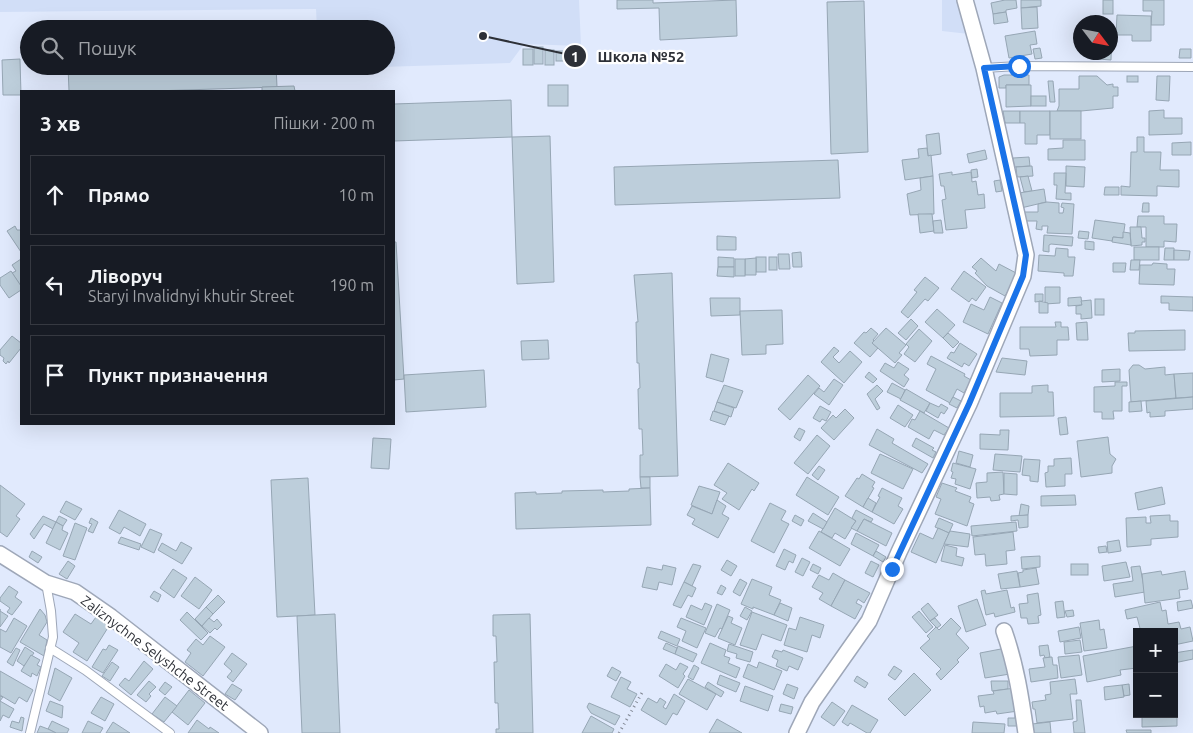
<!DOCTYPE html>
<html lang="uk">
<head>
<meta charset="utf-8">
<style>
	body { margin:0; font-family:Ubuntu,sans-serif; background:#20242c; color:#f1f3f6 }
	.controls { position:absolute; right:15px; bottom:15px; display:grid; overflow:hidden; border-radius:0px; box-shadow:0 5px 20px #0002 }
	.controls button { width:45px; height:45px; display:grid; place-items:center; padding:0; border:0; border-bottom:1px solid #363941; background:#171b24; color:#f1f3f6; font:25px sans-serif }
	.compass { position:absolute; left:1073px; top:15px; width:45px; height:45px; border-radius:50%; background:#171b24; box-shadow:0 5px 20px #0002; rotate:122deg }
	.stop { position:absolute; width:15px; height:15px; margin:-11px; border:4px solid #1a73e8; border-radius:50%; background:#fff }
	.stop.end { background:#1a73e8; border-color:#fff; box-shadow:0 1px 5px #0008 }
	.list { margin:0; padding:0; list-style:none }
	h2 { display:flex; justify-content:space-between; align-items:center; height:65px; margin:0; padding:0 20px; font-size:21px }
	h2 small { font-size:16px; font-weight:400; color:#9ea1a6 }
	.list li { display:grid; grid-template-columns:32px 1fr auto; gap:15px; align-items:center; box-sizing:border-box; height:80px; margin:0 10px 10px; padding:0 10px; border:1px solid #363941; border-radius:0px }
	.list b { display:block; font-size:19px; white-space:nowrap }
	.list p { margin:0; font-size:16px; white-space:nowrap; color:#9ea1a6 }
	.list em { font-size:16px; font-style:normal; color:#9ea1a6 }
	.icon { flex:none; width:28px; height:28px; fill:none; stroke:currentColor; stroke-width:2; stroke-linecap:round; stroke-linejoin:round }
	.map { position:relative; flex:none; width:1193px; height:733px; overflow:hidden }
	.search { position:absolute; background:#171b24; box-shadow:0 5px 20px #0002; left:20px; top:20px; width:375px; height:55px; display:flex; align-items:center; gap:12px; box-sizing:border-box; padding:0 18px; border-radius:28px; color:#9ea1a6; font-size:19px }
	.panel { position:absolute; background:#171b24; box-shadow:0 5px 20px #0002; left:20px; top:90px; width:375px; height:335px; border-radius:0px }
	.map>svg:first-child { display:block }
	.built { fill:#d1def7 }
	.building { fill:#bdcedb; stroke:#96a6b4 }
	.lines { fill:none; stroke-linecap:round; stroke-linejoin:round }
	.service-casing { stroke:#9ea7b8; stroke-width:10 }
	.minor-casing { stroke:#9ea7b8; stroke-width:18 }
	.path { stroke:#828894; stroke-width:3; stroke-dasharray:1 4; stroke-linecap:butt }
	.service { stroke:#fff; stroke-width:8 }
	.minor { stroke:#fff; stroke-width:15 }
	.route { stroke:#1a73e8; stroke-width:6 }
	.labels { text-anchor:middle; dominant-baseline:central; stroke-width:4.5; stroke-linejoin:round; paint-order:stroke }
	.street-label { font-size:14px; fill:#2d3037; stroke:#fff }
	.leader { fill:none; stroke:#2d3037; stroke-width:2 }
	.callout-dot { fill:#2d3037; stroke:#fff; stroke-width:2 }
	.mark-label { font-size:15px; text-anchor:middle; font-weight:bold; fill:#fff }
	.callout-label { font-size:15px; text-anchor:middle; font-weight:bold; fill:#2d3037; stroke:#fff; stroke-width:4.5; stroke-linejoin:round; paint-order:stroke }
</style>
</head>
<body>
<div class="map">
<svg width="1193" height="733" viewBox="0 0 1193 733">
	<rect width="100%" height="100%" fill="#e1eafd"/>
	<g class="built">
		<polygon points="0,0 579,0 581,46 524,44 510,63 317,69 317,66 386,66 386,29 317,29 316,9 0,12"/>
		<polygon points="942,0 970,0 969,34 942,31"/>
	</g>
	<g class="building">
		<polygon points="617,0 653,0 653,3 736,0 737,36 660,40 659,8 617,9"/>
		<polygon points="1005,0 1016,0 1017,8 1006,10 1006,12 993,14 991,3"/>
		<polygon points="1021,0 1041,0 1041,6 1021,8"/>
		<rect x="1103" y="0" width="10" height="14"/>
		<polygon points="1143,0 1164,0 1164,25 1151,25 1152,11 1143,11"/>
		<polygon points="864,1 868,152 831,154 827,2"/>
		<polygon points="1037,7 1038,28 1022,29 1021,8"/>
		<polygon points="1006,12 1008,22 994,24 993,14"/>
		<polygon points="1117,15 1151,16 1151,41 1132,41 1132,35 1116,35"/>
		<polygon points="1110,30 1112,30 1111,60 1098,59 1098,52 1110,52"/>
		<polygon points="1035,31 1037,44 1030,45 1032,54 1009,58 1005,36"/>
		<rect x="534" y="47" width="9" height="17"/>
		<polygon points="1040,48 1042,58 1035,59 1033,49"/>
		<rect x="523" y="49" width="10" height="16"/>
		<polygon points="1180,49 1191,49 1191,58 1179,58"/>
		<rect x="545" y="50" width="9" height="15"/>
		<rect x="556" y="51" width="17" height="10"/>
		<polygon points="20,59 21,95 3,95 2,60"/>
		<polygon points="68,66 276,66 277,87 153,91 69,91"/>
		<polygon points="1004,75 1029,75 1029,85 1006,85 1006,88 999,88 999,77"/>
		<polygon points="1079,76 1097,76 1107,85 1113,84 1113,87 1118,87 1118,96 1113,96 1113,108 1081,111 1057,111 1059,106 1059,89 1079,89"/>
		<rect x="1127" y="76" width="11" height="6"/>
		<polygon points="1157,76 1170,76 1169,101 1156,100"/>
		<polygon points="1048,81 1053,81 1055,102 1050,102"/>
		<rect x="548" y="85" width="20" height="21"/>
		<polygon points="1006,85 1031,85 1031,106 1006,107"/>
		<polygon points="294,86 295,91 262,91 262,87"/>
		<rect x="1031" y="96" width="15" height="10"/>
		<polygon points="511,100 512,137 394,141 394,104"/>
		<polygon points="1164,110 1164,118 1182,118 1182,134 1149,135 1149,111"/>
		<polygon points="1003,111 1020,111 1020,123 1005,123"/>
		<polygon points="1020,111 1050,111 1050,135 1037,135 1037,144 1025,144 1025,123 1020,123"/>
		<rect x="1050" y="111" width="31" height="28"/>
		<polygon points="939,133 941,154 928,156 926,135"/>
		<polygon points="550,136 554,282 517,284 512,137"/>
		<polygon points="1137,137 1144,137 1144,152 1161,152 1160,170 1179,170 1179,187 1157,186 1157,196 1121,195 1121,186 1130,187 1131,152 1137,152"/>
		<polygon points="1063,140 1085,140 1085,160 1048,160 1048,149 1063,148"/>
		<polygon points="1191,142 1191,155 1172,155 1172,143"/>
		<polygon points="927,148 928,156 931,155 933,176 905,180 902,160 919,158 918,149"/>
		<polygon points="985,150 987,159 969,163 967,154"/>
		<polygon points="1029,157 1030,166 1014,167 1013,158"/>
		<polygon points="838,160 840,198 615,205 614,167"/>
		<polygon points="1032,166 1033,176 1017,177 1016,167"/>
		<polygon points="1066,166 1085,167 1084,187 1066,186"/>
		<polygon points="977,169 978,177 972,178 971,170"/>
		<polygon points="952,172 952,175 971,172 972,182 976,181 978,195 984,194 985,208 965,210 967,228 946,230 942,200 946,199 944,186 941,186 939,174"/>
		<polygon points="1054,173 1066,173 1065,193 1071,193 1071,200 1056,199 1057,185 1054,185"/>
		<polygon points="933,176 934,214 910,215 907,194 921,190 920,178"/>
		<polygon points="1028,176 1032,191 1024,192 1020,177"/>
		<polygon points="1000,180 1002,191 996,192 994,181"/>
		<polygon points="1105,187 1119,187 1119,195 1104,195"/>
		<polygon points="1044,189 1046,202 1021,208 1019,193"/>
		<polygon points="1047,202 1059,203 1059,213 1063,213 1064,208 1061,207 1062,203 1074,204 1072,234 1047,233 1048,226 1042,226 1042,230 1036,229 1037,221 1023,221 1022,212 1038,212 1038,204"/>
		<polygon points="1143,203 1149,203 1149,212 1142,212"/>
		<polygon points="918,214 932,214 934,231 920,233"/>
		<polygon points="1138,216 1164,216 1164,224 1177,224 1176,242 1164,241 1164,247 1146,247 1146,227 1137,227"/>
		<polygon points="941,220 943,233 934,233 933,221"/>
		<polygon points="1095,220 1125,224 1123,238 1113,237 1112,241 1092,238"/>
		<polygon points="15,226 17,230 21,230 21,252 7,231"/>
		<polygon points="1130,227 1141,227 1142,238 1145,238 1145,242 1142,242 1142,245 1131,246"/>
		<polygon points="1079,231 1089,232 1088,239 1078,238"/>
		<polygon points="1123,232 1130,233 1131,245 1112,242 1113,237 1123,238"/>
		<polygon points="1044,235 1073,237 1072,246 1051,244 1049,245 1049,252 1043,251"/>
		<polygon points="717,236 736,237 736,250 717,250"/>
		<polygon points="1085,241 1094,242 1094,250 1085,249"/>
		<polygon points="394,242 396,242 404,379 394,380"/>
		<rect x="1134" y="247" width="25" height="13"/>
		<polygon points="1056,248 1068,249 1068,257 1075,257 1073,276 1064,276 1064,273 1038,271 1039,255 1055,256"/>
		<polygon points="1165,248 1174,248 1174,260 1164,260"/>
		<polygon points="1174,250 1190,251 1189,260 1174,260"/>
		<polygon points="801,252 802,267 793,267 792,253"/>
		<polygon points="778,254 789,254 790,269 779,269"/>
		<polygon points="718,257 734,258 734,267 718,267"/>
		<rect x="756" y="257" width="10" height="15"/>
		<rect x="769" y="257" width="8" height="13"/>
		<polygon points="756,258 756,275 745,275 745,259"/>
		<polygon points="981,258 996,271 999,264 1018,274 1005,296 987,286 975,273 977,271 972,267"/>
		<polygon points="21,259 21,286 12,273 16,271 12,265"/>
		<rect x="735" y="259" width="10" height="17"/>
		<polygon points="1131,260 1140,260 1139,270 1130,270"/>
		<polygon points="1113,263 1126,263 1125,272 1113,272"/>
		<polygon points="1153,263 1167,264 1167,269 1175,269 1174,285 1139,284 1140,265 1152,265"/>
		<polygon points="718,267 734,267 734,277 717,276"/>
		<polygon points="11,271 21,286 21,290 9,298 0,285 0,278"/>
		<polygon points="964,271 986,287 976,301 972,298 969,302 951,289"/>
		<polygon points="672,273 678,476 640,477 640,455 643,455 642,429 639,429 638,389 640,388 639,363 637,363 636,322 638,322 634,275"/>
		<polygon points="925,277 939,288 928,301 925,299 908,318 901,312 917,292 914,290"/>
		<polygon points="1045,287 1060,287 1060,303 1045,304"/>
		<polygon points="1035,294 1043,294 1043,301 1035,302"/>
		<polygon points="1161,296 1193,297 1193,311 1169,310 1169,303 1161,303"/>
		<polygon points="990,297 1002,303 988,334 963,322 971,304 984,310"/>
		<polygon points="1081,297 1082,305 1068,306 1068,298"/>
		<polygon points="710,298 740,298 740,315 711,316"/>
		<rect x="1095" y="299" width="9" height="16"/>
		<polygon points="1091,300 1092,318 1081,319 1081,314 1076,314 1076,306 1082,305 1081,301"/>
		<polygon points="1039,301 1048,303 1048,313 1039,313"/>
		<polygon points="937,309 955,325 943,338 925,322"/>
		<polygon points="782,310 783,344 766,345 766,354 742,355 740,311"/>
		<polygon points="911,319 918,326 906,340 898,333"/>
		<polygon points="1055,322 1061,322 1061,327 1068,327 1069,340 1057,340 1057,355 1030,356 1029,349 1020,349 1020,327 1056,327"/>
		<polygon points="1087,322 1088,340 1077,340 1076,323"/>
		<polygon points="871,328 878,334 873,340 874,341 872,343 878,348 870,357 854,343 864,332 866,333"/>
		<polygon points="886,328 906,345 899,353 902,355 895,363 872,343"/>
		<polygon points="919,329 932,341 915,362 904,354 909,347 906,344"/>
		<polygon points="1185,330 1185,350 1129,351 1128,333 1135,333 1135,331"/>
		<polygon points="948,333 959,342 953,348 943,338"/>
		<polygon points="12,336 21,343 21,348 9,363 8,361 6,364 3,361 4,358 0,355 0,350"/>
		<polygon points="548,340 549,359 522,360 521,341"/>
		<polygon points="960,343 977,354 969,366 964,363 962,367 947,358 951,352 954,353"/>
		<polygon points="834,347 839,351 833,357 839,363 850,351 862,362 844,383 821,362"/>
		<polygon points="711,354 729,359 723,382 706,377"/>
		<polygon points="931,356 965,374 964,376 971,380 964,393 957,389 950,403 926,390 936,369 927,364"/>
		<polygon points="1002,358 1027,361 1025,375 996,372"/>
		<polygon points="898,362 909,369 904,375 909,379 904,387 880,371 885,363 894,368"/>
		<polygon points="1133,365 1139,365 1145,369 1165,367 1165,375 1174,374 1176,398 1131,402 1129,370"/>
		<polygon points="1120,369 1120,381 1102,382 1102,370"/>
		<polygon points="484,370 486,407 406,412 404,375"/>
		<polygon points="869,372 877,379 873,383 865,377"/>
		<polygon points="1193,373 1193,397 1176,398 1174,374"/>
		<polygon points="808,375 820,386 790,420 778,409"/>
		<polygon points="834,379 843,385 829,405 814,394 819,388 824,392"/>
		<polygon points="1115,382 1127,382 1127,386 1122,386 1122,411 1113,411 1114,419 1102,419 1102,412 1094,412 1094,387 1115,386"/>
		<polygon points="892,383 905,390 901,399 887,392"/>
		<polygon points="724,385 743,391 736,408 717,402"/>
		<polygon points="877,385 883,391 875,399 880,408 877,410 867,394"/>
		<polygon points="1048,385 1048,392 1053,392 1054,416 1000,417 1000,393 1032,393 1032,386"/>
		<polygon points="906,389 930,403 924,413 900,400"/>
		<polygon points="953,397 961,401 957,408 949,404"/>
		<polygon points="1193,397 1193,409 1165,411 1165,416 1150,417 1150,412 1147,413 1146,401"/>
		<polygon points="1141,401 1142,411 1129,412 1129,402"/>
		<polygon points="717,402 734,408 731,417 714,411"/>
		<polygon points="930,403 939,407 941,404 948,408 944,414 941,412 938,418 926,411"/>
		<polygon points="898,405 913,415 905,427 890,418"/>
		<polygon points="820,406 831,412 826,421 822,419 820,422 813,418"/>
		<polygon points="845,409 854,418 834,440 821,428 833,415 836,418"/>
		<polygon points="713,411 729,416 725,425 710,420"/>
		<polygon points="920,411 949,428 944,435 934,430 929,439 908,427 912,419 915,420"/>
		<polygon points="1066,417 1068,434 1060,435 1058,418"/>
		<polygon points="799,428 805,431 800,441 794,437"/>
		<polygon points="877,429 894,439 892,443 928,464 922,473 869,445"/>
		<polygon points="1000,430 1009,430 1008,450 980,449 980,434 1000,435"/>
		<polygon points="817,435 830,446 808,474 794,463"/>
		<polygon points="1108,437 1110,454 1116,459 1112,466 1112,473 1081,477 1077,441"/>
		<polygon points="373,438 391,439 389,469 371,468"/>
		<polygon points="916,438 934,448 932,450 936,452 933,458 912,446"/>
		<polygon points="959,451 973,455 970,467 956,463"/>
		<polygon points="880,454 913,469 903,489 871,473"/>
		<polygon points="995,454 1022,456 1020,472 993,470"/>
		<polygon points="1071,458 1072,474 1065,474 1065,486 1046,487 1045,473 1048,472 1048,466 1054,466 1054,459"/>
		<polygon points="1024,459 1040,460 1038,482 1030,481 1030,476 1022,475"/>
		<polygon points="728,463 759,483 754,491 752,489 739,510 722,499 727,493 714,485"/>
		<polygon points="953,463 976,469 970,489 955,484 956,479 951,478 953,472 951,471"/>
		<polygon points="819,466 825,470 818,480 812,475"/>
		<polygon points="1003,472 1004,494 999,495 1000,500 991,501 990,497 977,498 976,483 987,482 987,473"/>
		<polygon points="1004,473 1017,474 1017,495 1004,494"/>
		<polygon points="862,474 875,482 872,487 874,488 863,507 845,496 857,478 859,479"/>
		<polygon points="640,477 650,477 650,488 641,488"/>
		<polygon points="807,477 839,497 828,515 796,495"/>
		<polygon points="308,478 315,615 277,617 271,480"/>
		<polygon points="942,483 957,488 955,491 971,497 969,502 974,504 967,526 935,514 941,499 936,497"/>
		<polygon points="0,485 25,504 16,516 20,519 7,537 0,532"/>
		<polygon points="699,486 720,492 712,514 691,505"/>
		<polygon points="1162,487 1165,504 1138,510 1135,493"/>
		<polygon points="650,488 651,525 516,529 515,493 536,492 536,494 562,493 562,491 603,490 603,492 629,491 629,489"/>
		<polygon points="882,488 902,498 898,506 903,509 894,524 872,512 880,497 878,496"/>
		<polygon points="1075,495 1076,505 1041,506 1041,496"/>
		<polygon points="868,498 876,503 872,512 863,507"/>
		<polygon points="717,500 726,506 722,514 729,518 718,538 692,524 695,519 687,515 692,506 712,514"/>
		<polygon points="66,501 82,509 75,520 60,512"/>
		<polygon points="770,503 786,511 781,520 789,524 774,553 751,541"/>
		<polygon points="1021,504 1029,506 1028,515 1019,516"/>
		<polygon points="835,508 856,521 845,539 835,533 832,538 821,532"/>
		<polygon points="119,510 146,524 140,536 124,527 120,534 109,528"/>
		<polygon points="856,510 873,519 871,522 864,519 857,531 851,528 856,521 852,518"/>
		<polygon points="813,513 827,522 823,529 808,521"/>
		<polygon points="795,515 804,520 801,526 792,521"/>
		<polygon points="1028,515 1028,527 1019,528 1018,520 1011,521 1011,516"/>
		<polygon points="1170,515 1170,521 1178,521 1178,537 1151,539 1151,545 1127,547 1126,518 1146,517 1146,523 1151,523 1150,516"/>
		<polygon points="43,516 56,522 53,529 44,524 34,539 30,534"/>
		<polygon points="59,516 67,520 63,526 56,522"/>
		<polygon points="91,518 98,522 93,533 88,531 92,524 89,523"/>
		<polygon points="939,518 953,524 949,533 935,527"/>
		<polygon points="864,519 892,533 886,546 857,531"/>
		<polygon points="56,522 63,526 62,530 68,533 60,550 46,543"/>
		<polygon points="1016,522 1017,531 972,536 971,526"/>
		<polygon points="75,523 87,528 75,560 63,556"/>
		<polygon points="938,528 949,533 936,563 911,552 920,533 933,539"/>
		<polygon points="150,529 162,534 154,553 141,547"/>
		<polygon points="819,531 850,549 840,566 809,548"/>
		<polygon points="950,531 970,534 968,547 944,544"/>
		<polygon points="1013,532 1015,550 1006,551 1007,564 986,566 985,554 975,555 973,537"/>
		<polygon points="856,533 879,545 873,556 851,544"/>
		<polygon points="121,537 141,544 139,550 118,543"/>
		<polygon points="1119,540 1121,551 1108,553 1107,542"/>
		<polygon points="181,542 192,548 182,564 158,550 162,543 176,551"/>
		<polygon points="945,545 957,548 956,556 964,558 962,566 941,561"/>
		<polygon points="1106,546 1107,552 1099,553 1098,547"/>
		<polygon points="784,549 796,555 793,563 789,561 785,570 776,566"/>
		<polygon points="32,551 42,557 38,563 29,557"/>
		<polygon points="876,551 886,557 883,562 873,556"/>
		<polygon points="1040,556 1040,567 1022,569 1021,557"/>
		<polygon points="802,558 810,562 803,576 795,572"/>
		<polygon points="727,560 737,566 731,576 721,570"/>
		<polygon points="68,561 75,566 67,579 59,574"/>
		<polygon points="871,561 879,565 873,577 865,573"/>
		<polygon points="1126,562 1130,577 1104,581 1102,566"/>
		<polygon points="693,564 701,566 692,586 684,582"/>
		<polygon points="813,564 821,568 818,574 810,570"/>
		<rect x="1071" y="564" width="17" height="11"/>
		<polygon points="663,565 676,568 672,585 659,582 657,590 642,587 647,567 662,570"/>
		<polygon points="1140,566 1145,592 1115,597 1113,584 1133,581 1131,567"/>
		<polygon points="1036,568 1039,584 1020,587 1018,573 1023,572 1023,570"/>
		<polygon points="173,569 187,578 174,598 160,588"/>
		<polygon points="1017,571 1020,587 1001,589 998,574"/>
		<polygon points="1161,571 1162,575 1185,571 1188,589 1179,590 1180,598 1145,603 1142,574"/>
		<polygon points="833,573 845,580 831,606 819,599 823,593 812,587 819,575 829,580"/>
		<polygon points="195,577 212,590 199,609 181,596"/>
		<polygon points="740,579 747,583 740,596 733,592"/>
		<polygon points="752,579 772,587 769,595 781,600 774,615 753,607 753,609 741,604"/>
		<polygon points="845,580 870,593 864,603 858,599 856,603 862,606 855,619 831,606"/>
		<polygon points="684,582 696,588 692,597 688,595 681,608 673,605"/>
		<polygon points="721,585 726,588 722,595 717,593"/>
		<polygon points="9,586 18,592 15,597 22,602 12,615 7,612 10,608 0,601 0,598"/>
		<polygon points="985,590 986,594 1007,590 1011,608 1014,607 1015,612 995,617 994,613 986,615 981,591"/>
		<polygon points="154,591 161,595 158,602 150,597"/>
		<polygon points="1038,593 1041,615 1038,616 1039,623 1028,624 1027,618 1021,618 1019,604 1028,603 1027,595"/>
		<polygon points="218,595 225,602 213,614 206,607"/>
		<polygon points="977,599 986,625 966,632 958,606"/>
		<polygon points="1191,600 1193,608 1178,611 1177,602"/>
		<polygon points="1063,601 1065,617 1057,618 1055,602"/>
		<polygon points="1160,602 1162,611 1166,610 1168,624 1179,622 1181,629 1190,627 1193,641 1174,645 1174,632 1141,632 1137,617 1127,619 1125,610"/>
		<polygon points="705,603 712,606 704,625 686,617 691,605 702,610"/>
		<polygon points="780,603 792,608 788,621 774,615"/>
		<polygon points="928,603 938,615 930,621 921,609"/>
		<polygon points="717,604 730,610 722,629 720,628 715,637 705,633"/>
		<polygon points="206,607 213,614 202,626 195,619"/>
		<polygon points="745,607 752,611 747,620 740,616"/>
		<polygon points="0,609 0,611 8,616 0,627"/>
		<polygon points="40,609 45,615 47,622 39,635 47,640 44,656 20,642"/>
		<polygon points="1073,610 1074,616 1067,617 1065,611"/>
		<polygon points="919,611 933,627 926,633 912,617"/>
		<polygon points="187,612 208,633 201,640 180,620"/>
		<polygon points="752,612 787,625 781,641 762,634 756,650 740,645"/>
		<polygon points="75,614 91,624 96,617 109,626 87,661 73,652 79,643 63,632"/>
		<polygon points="335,614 340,733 302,733 297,616"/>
		<polygon points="530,614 533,733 496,733 496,729 499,729 498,703 495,703 494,662 497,662 496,636 493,636 493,615"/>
		<polygon points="728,616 733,618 731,623 742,628 735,645 718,638"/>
		<polygon points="800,617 824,625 820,638 812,635 807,652 784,645 789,628 796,630"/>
		<polygon points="14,618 27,626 11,653 0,647 0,629 6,632"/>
		<polygon points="209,618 214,622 217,619 222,625 217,630 215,628 210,633 202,626"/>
		<polygon points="681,618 706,628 697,648 682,641 686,631 677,627"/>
		<polygon points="935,618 941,625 937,628 930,621"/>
		<polygon points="951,618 961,628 956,634 969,648 957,660 959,662 941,680 936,674 941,669 920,648 930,639 927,636 936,627 939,630"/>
		<polygon points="1099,620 1100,630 1104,629 1107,648 1084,651 1080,623"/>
		<polygon points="1079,627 1081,638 1060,642 1058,631"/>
		<polygon points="661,631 680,639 677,646 658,638"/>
		<polygon points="210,636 225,647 203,676 185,662 191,653 187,650 196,639 203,645"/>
		<polygon points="1080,640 1082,652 1065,654 1064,642"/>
		<polygon points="666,643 677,648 675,654 663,649"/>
		<polygon points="710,643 726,650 724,656 730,658 728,663 740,668 736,678 701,663"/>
		<polygon points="729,644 753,652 750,662 736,658 737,654 727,651"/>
		<polygon points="109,645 118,650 103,673 92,667 103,649 106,650"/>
		<polygon points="1048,645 1050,657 1045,658 1044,655 1040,656 1039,646"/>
		<polygon points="678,646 697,654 693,662 675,654"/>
		<polygon points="1137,646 1137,668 1120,670 1121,675 1087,682 1083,656"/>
		<polygon points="25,647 34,653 24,666 17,661"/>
		<polygon points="16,648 20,650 13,666 7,662"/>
		<polygon points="1006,648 1010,674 985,678 980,653"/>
		<polygon points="775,650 782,652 783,650 803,658 798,670 789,666 787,671 776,666 778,660 772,657"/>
		<polygon points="1193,650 1193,659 1174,663 1174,653"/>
		<polygon points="232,653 247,664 233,682 227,677 232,671 224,664"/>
		<polygon points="31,655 40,660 37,665 41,667 37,676 32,673 31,677 21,671"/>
		<polygon points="1079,655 1082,675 1061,678 1058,657"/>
		<polygon points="1052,657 1053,665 1057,665 1058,678 1031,682 1029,669 1045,667 1043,658"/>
		<polygon points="144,661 153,669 131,695 119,685 125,678 129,681"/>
		<polygon points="112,662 119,667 110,681 102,676"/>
		<polygon points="759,662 782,671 774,690 743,677 748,664 757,668"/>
		<polygon points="680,663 688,667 683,674 685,676 678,688 659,676 666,664 676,670"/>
		<polygon points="694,665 699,668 693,680 688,677"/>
		<polygon points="894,666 902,671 895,680 888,675"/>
		<polygon points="612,667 621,672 616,681 607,676"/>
		<polygon points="55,668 72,678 60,701 48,694"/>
		<polygon points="0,671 33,690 27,702 19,697 15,704 0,695"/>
		<polygon points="914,673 931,690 905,716 888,699"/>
		<polygon points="720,675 740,683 736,692 717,684"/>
		<polygon points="857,676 868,683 865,688 854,681"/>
		<polygon points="621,677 631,682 627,689 637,694 630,707 611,697"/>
		<polygon points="688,679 716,694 707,710 679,694"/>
		<polygon points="1075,679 1077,694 1070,694 1073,719 1037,723 1035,709 1033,709 1032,702 1046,700 1045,695 1051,694 1050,682"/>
		<polygon points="149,681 156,687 149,694 151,696 146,702 137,695"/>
		<polygon points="991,681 1008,681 1008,689 992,691"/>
		<polygon points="165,682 172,687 165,695 159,690"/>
		<polygon points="708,682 724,692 721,697 705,687"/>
		<polygon points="232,684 242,690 235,700 225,694"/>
		<polygon points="787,684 798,688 794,699 783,694"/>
		<polygon points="1129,684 1130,695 1124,696 1122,685"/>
		<polygon points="1122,685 1124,697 1105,700 1104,687"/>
		<polygon points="745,686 773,696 768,711 740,701"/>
		<polygon points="1015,688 1018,711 997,714 996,711 985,713 984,706 980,707 978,696 994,694 993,691"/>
		<polygon points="189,690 205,703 188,725 172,712"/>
		<polygon points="674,694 685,701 677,715 673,713 666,725 641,710 648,698 657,703 660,698 666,702 663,707 666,709"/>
		<polygon points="0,696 3,697 0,701 14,709 9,718 3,715 0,721"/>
		<polygon points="101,697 114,704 105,721 91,713"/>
		<polygon points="165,697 177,706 164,722 152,714"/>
		<polygon points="1076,700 1081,700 1085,733 1074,733 1073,722 1077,721"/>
		<polygon points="50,701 63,706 62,718 46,711"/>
		<polygon points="832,702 845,711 834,726 821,717"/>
		<polygon points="589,703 620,716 615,725 591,713 587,707"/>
		<polygon points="781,704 793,707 791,714 779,711"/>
		<polygon points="852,705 878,720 870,733 867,733 850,723 848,726 842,722"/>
		<polygon points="1174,707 1177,707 1177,726 1142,727 1142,714 1174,714"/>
		<polygon points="1015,713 1019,713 1020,726 1008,726 1008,718 1015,718"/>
		<polygon points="591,716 614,729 612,733 582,733"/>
		<polygon points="21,717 24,718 22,731 10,727 12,721 19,723"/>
		<polygon points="717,719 742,733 709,733"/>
		<polygon points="197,720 209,729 210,727 219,733 188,733"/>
		<polygon points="52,721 69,729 67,733 56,733 48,729"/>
		<polygon points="88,721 103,728 100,733 82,733"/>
		<polygon points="113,722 130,733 106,733"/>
		<polygon points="973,722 1005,724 1004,733 972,733"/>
		<polygon points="1050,722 1051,733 1033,733 1032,724"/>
		<polygon points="40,726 48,729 56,733 37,733"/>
		<polygon points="1126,730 1151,730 1151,733 1127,733"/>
	</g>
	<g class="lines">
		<g class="service-casing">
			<g id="service">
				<polyline points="984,68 1019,66 1193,67"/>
				<polyline points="50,648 85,670 170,733"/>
				<polyline points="30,733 53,637 51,611 46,583"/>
			</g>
		</g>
		<g class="minor-casing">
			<g id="minor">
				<polyline points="0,554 46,583 75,592 111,617 260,733"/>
				<path d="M1004,631C1016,665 1021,698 1026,733"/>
				<polyline points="797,733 812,702 869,621 899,552 969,404 1023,276 1026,255 984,68 965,0"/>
			</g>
		</g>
		<polyline class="path" points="619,733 643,691"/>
		<use href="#service" class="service"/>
		<use href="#minor" class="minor"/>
	</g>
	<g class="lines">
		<polyline class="route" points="892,569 969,404 1023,276 1026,255 984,68 1019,66"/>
	</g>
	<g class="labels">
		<g class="street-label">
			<text transform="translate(155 653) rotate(37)">Zaliznychne Selyshche Street</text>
		</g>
	</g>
	<path class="leader" d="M483 36L575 56"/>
	<g class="callout-dot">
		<circle cx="483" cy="36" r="5"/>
		<circle cx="575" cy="56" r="12"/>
	</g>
	<g class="mark-label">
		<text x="575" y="62">1</text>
	</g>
	<g class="callout-label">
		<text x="641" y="62">Школа №52</text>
	</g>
</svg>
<div class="controls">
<button>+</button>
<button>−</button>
</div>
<svg class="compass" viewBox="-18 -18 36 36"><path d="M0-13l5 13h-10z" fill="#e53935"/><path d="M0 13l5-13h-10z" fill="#9ea1a6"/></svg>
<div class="stop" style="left:1019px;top:66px"></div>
<div class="stop end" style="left:892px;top:569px"></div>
<div class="search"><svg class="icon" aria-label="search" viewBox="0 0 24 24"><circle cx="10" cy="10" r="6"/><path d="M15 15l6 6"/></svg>Пошук</div>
<section class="panel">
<h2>3 хв<small>Пішки · 200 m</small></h2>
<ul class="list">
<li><svg class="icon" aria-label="ahead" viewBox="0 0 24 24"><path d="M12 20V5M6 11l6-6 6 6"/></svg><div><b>Прямо</b></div><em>10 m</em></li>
<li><svg class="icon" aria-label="left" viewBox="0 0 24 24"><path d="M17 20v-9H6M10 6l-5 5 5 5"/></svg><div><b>Ліворуч</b><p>Staryi Invalidnyi khutir Street</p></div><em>190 m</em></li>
<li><svg class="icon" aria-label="arrive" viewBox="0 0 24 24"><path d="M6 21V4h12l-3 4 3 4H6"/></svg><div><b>Пункт призначення</b></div></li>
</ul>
</section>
</div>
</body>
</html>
